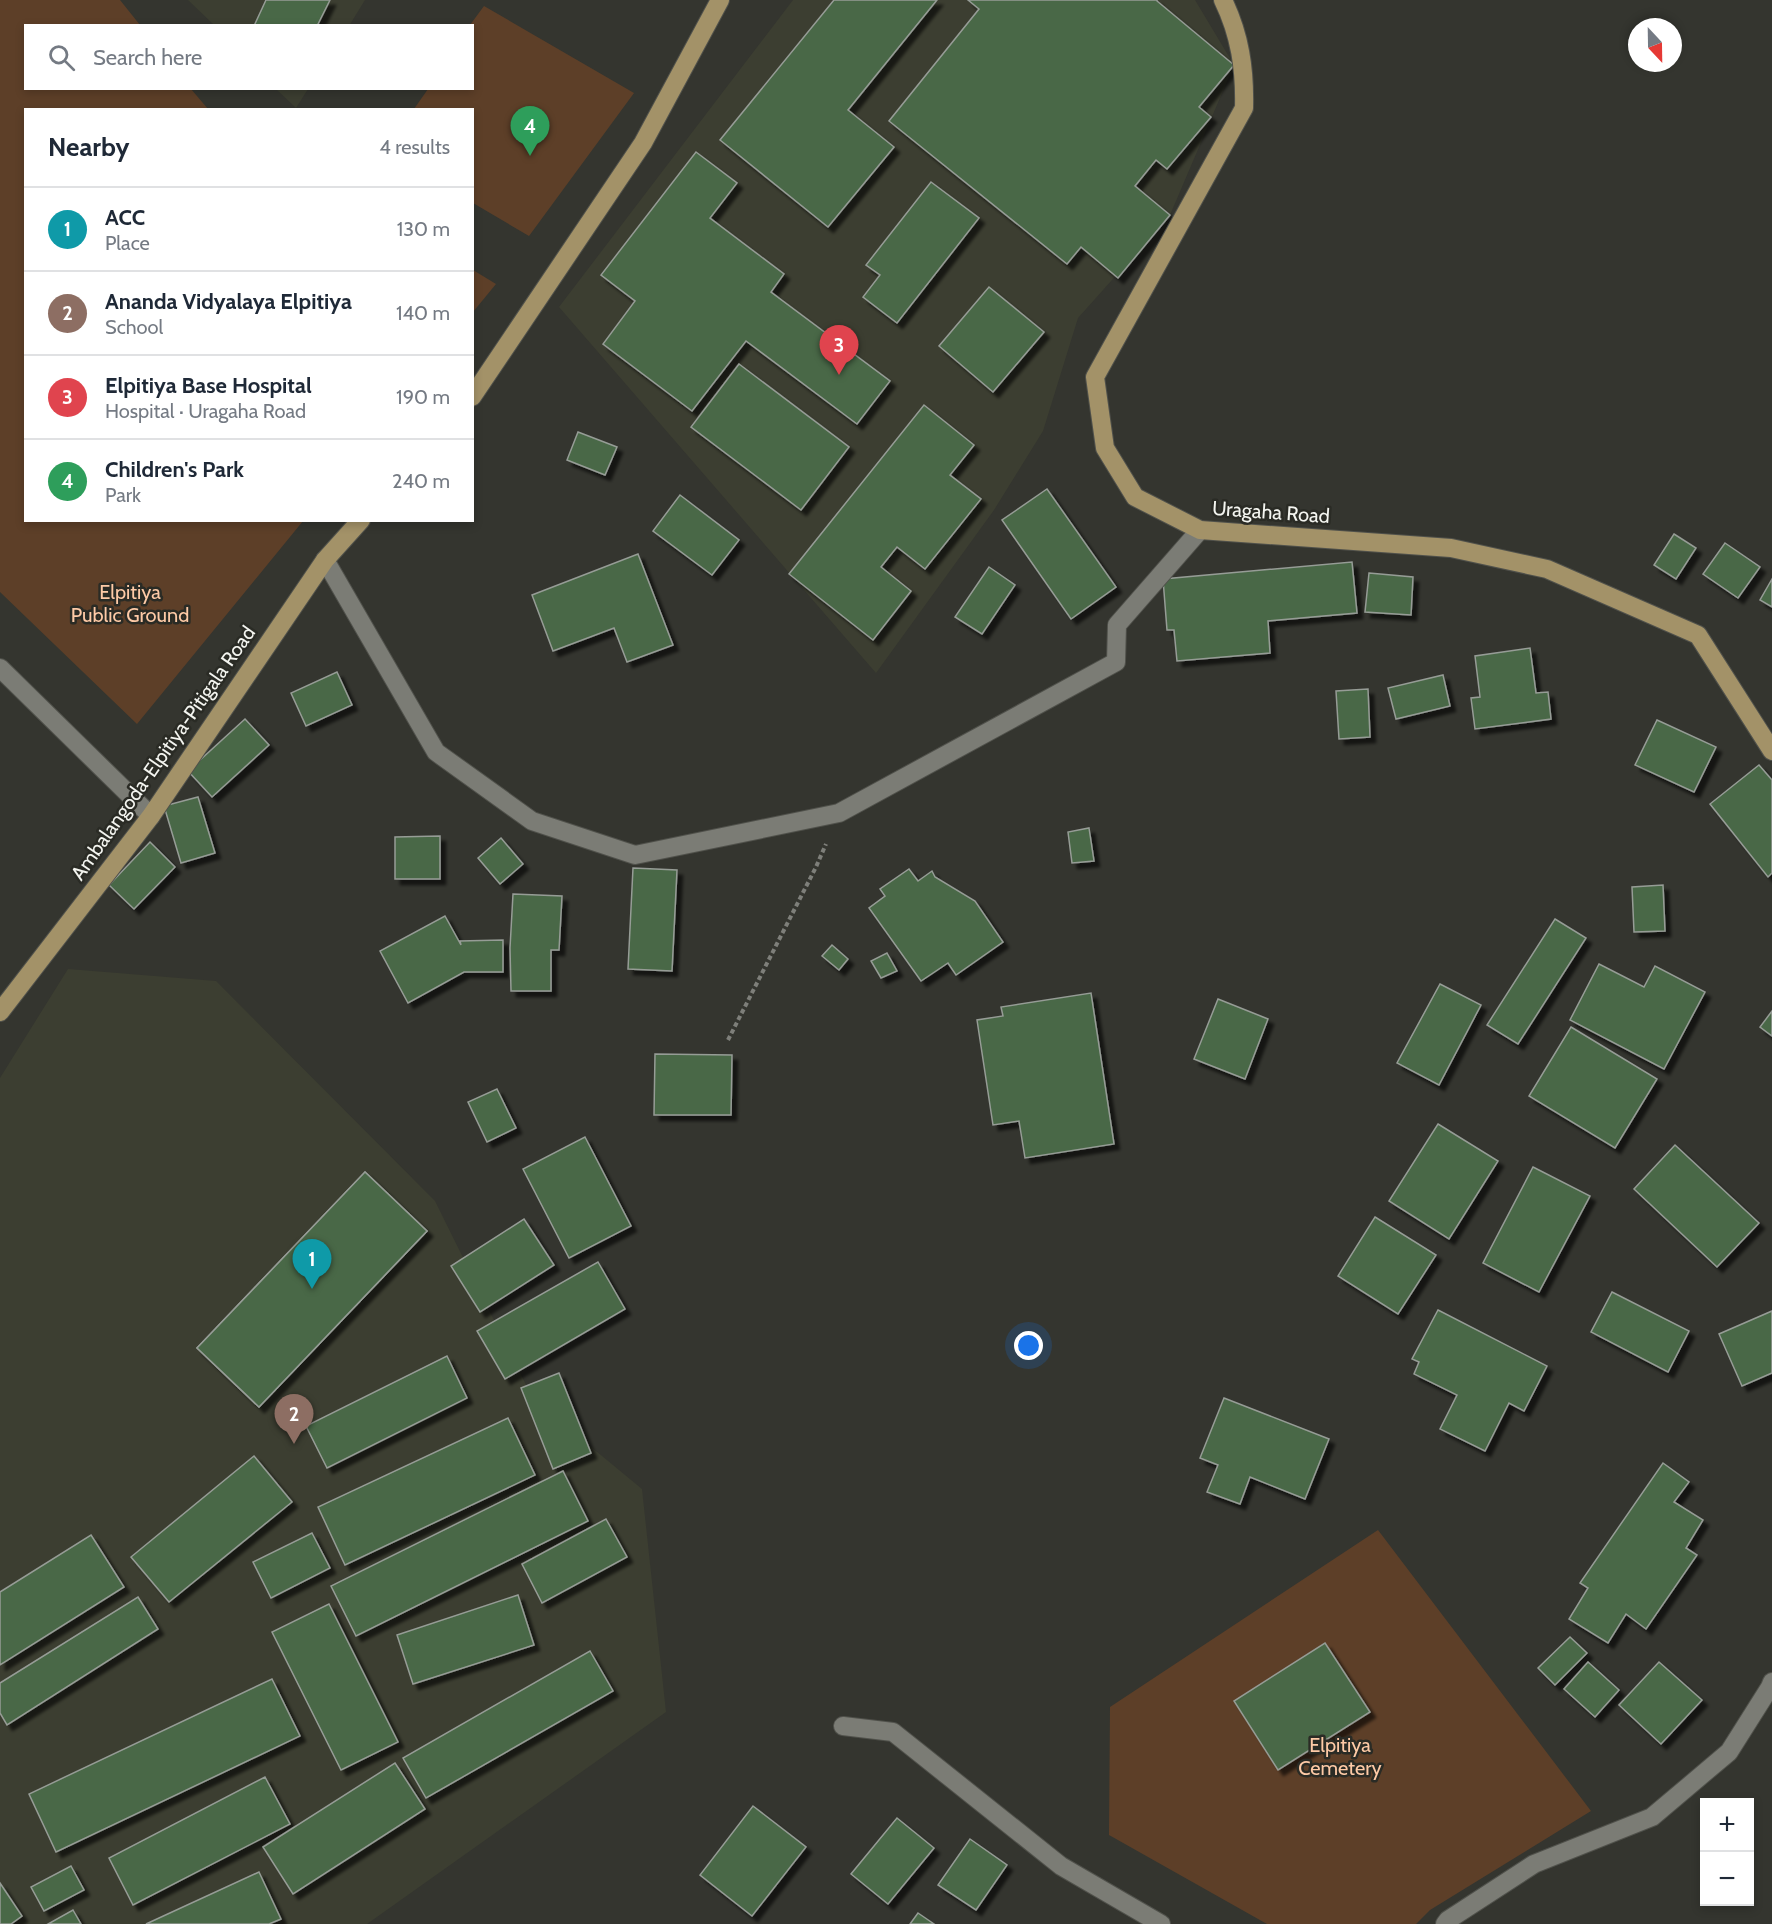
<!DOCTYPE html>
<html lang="en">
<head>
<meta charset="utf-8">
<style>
	body { margin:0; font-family:Cabin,sans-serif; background:#f6f6f7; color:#1f2937 }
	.controls { position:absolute; right:18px; bottom:18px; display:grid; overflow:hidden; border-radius:0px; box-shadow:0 3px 9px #0003 }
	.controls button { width:54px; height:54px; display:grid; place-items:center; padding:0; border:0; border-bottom:2px solid #e0e1e3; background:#fff; color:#1f2937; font:30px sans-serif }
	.compass { position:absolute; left:1628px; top:18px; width:54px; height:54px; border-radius:50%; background:#fff; box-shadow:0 3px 9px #0003; rotate:158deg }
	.you { position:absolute; left:1029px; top:1346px; width:21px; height:21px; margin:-15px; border:4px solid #fff; border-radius:50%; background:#1a73e8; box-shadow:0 0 0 9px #1a73e833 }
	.badge { display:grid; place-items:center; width:39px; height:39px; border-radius:50%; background:#516990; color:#fff; font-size:20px; font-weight:700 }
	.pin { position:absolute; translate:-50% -50px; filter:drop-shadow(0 2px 3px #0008) }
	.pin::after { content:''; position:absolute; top:32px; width:21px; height:18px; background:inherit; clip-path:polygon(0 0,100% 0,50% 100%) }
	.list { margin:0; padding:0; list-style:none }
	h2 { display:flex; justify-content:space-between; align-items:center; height:78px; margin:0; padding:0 24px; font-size:26px }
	h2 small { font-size:20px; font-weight:400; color:#747a83 }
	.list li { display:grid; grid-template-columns:39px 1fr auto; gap:18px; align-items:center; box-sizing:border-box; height:84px; padding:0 24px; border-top:2px solid #e0e1e3 }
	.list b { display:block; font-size:22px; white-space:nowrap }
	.list p { margin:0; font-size:20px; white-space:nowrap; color:#747a83 }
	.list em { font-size:20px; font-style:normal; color:#747a83 }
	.icon { flex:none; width:33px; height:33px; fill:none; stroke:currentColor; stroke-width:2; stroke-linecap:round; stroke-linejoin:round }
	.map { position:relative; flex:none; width:1772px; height:1924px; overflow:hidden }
	.search { position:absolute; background:#fff; box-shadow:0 3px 9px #0003; left:24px; top:24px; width:450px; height:66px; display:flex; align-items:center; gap:15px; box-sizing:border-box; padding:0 21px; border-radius:0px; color:#747a83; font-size:22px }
	.panel { position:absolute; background:#fff; box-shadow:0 3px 9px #0003; left:24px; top:108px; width:450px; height:414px; border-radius:0px }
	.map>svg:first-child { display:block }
	.built { fill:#3c3e31 }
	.green { fill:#5d3f28 }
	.building { fill:#486846; stroke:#969c96; stroke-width:1.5; filter:url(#shadow) }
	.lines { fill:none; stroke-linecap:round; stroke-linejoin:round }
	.minor-casing { stroke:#50514b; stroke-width:20 }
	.major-casing { stroke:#50514b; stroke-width:20 }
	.path { stroke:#7e7f7a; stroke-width:4; stroke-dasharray:4.5 3; stroke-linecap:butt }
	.minor { stroke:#7b7c75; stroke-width:18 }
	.major { stroke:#a39268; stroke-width:18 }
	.labels { text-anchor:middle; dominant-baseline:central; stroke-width:5; stroke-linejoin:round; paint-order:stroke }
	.street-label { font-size:20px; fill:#f4f5f0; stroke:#2a2b25 }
	.park-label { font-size:20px; fill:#fecaa6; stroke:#2a2b25 }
</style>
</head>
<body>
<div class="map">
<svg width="1772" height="1924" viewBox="0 0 1772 1924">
	<defs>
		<filter id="shadow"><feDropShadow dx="5.5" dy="5.5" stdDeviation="1.5" flood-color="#0009"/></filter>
	</defs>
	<rect width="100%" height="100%" fill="#34352f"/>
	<g class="built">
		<polygon points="188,0 365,0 349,26 214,25"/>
		<polygon points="793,0 1195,0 1234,65 1170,215 1078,318 1043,431 994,510 876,673 559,307"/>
		<polygon points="276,89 308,89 296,108"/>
		<polygon points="68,969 216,981 435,1201 533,1399 642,1489 666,1712 367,1924 0,1924 0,1078"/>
	</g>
	<g class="green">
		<polygon points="0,0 120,0 140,25 26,26 26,88 191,89 208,109 26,110 26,520 303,521 137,724 0,592"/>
		<polygon points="484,6 634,93 529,236 473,203 472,110 414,109 428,89 472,88 472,26 470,25"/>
		<polygon points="473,270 496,284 473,312"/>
		<polygon points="1378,1530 1591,1811 1430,1910 1416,1924 1267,1924 1109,1835 1110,1707"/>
	</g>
	<g class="building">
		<polygon points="266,0 330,0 317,26 254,26"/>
		<polygon points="834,0 937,0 848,110 894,147 828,227 720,140"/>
		<polygon points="968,0 1157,0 1157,1 1234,65 1199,107 1211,117 1167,169 1156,160 1135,186 1170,215 1118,278 1081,247 1067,264 889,121 979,9"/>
		<polygon points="696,152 737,183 710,218 784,274 771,292 890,381 857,424 746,341 692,411 603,344 635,301 601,275"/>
		<polygon points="931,182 979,218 897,323 863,297 880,275 866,265"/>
		<polygon points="989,287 1044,332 993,392 939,346"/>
		<polygon points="739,364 849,447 801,510 691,427"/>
		<polygon points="924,405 974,445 950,475 981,499 925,569 897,547 881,567 911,591 873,640 789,574"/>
		<polygon points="578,432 617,447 605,475 567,460"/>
		<polygon points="1047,489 1116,587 1071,619 1002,520"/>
		<polygon points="680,495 739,540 712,575 653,531"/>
		<polygon points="1674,534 1696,548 1676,579 1654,565"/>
		<polygon points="1725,543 1760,567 1738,598 1703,574"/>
		<polygon points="638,554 673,645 627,662 614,628 553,651 532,595"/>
		<polygon points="1352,562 1357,613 1268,621 1270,653 1177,661 1174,630 1167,630 1163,579"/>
		<polygon points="989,567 1015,585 982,634 955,617"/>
		<polygon points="1369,573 1413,577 1411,615 1365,612"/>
		<polygon points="1772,579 1772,607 1760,600"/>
		<polygon points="1530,648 1536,693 1548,692 1551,719 1475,729 1471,698 1480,697 1475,656"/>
		<polygon points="337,672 352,705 306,726 291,693"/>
		<polygon points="1443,675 1450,706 1396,719 1388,688"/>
		<polygon points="1368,689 1370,737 1339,739 1336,691"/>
		<polygon points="245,719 269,745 212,797 188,771"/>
		<polygon points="1657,720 1716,747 1694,792 1635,765"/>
		<polygon points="1759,765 1772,780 1772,873 1768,877 1710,804"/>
		<polygon points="198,797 215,853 181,863 164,806"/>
		<polygon points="1089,828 1094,861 1072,863 1068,832"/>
		<polygon points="440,836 440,879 395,879 395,837"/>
		<polygon points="501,838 523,864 500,884 478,858"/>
		<polygon points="150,842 175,867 134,909 109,885"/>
		<polygon points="633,868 677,870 672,971 628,969"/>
		<polygon points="909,869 918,881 932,871 935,877 975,901 1003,942 956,975 948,963 921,981 869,908 885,896 880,889"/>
		<polygon points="1663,885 1665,931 1634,932 1632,887"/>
		<polygon points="513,894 562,896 559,950 551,950 551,991 511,991 510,948"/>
		<polygon points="445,916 461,945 460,941 503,940 503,972 464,972 408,1003 380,951"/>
		<polygon points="1555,919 1586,938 1518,1044 1487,1025"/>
		<polygon points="832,945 848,959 839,970 822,956"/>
		<polygon points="887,953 897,971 881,978 871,961"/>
		<polygon points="1599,964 1644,987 1655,966 1705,992 1664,1069 1570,1020"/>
		<polygon points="1440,984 1481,1005 1439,1085 1397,1063"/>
		<polygon points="1091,993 1114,1144 1025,1158 1019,1121 993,1125 977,1020 1003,1016 1001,1007"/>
		<polygon points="1218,999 1268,1019 1245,1079 1194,1059"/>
		<polygon points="1772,1011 1772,1036 1760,1027"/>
		<polygon points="1571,1027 1657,1079 1615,1148 1529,1096"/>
		<polygon points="655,1054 732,1055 731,1115 654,1115"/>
		<polygon points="497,1089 516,1128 487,1142 468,1102"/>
		<polygon points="1438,1124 1498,1161 1449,1239 1389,1201"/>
		<polygon points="585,1137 631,1226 569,1258 523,1169"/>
		<polygon points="1675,1145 1759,1223 1717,1267 1634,1189"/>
		<polygon points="1533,1167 1590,1196 1539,1292 1483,1263"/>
		<polygon points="365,1172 427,1231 259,1407 197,1348"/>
		<polygon points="365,1172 427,1231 259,1407 197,1348"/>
		<polygon points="1375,1217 1436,1255 1398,1314 1338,1276"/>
		<polygon points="524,1219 554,1265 480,1312 451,1266"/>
		<polygon points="598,1262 625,1309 505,1379 477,1331"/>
		<polygon points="1612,1292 1689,1331 1668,1372 1591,1332"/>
		<polygon points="1438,1310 1547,1366 1524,1411 1509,1403 1485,1451 1440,1429 1457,1395 1414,1374 1419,1362 1412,1359"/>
		<polygon points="1772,1311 1772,1373 1742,1386 1719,1334"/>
		<polygon points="447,1356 467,1398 327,1468 306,1426"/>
		<polygon points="559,1373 591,1453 553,1469 521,1388"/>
		<polygon points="1224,1398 1329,1439 1305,1499 1250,1477 1240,1504 1207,1492 1218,1465 1200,1458"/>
		<polygon points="508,1418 535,1475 345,1565 318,1507"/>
		<polygon points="254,1456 292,1502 169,1602 131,1557"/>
		<polygon points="1663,1463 1689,1482 1674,1502 1703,1520 1686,1548 1697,1555 1646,1629 1626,1614 1608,1643 1569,1619 1588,1588 1580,1583"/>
		<polygon points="563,1471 588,1521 356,1636 331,1586"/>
		<polygon points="606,1519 627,1557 542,1603 522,1564"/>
		<polygon points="312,1533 330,1568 271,1598 253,1562"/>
		<polygon points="91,1535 124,1587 0,1665 0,1592"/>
		<polygon points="518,1595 534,1645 413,1684 397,1635"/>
		<polygon points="138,1597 158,1629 7,1725 0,1713 0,1683"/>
		<polygon points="329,1604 398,1742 341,1770 272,1632"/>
		<polygon points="1570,1637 1587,1653 1555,1685 1538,1668"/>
		<polygon points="1325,1643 1370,1712 1278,1770 1234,1701"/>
		<polygon points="590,1651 613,1691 426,1798 403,1758"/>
		<polygon points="1588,1662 1619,1690 1595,1717 1564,1689"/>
		<polygon points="1659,1662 1702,1700 1661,1744 1619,1705"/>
		<polygon points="272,1679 300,1736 56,1852 29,1794"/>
		<polygon points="395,1763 425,1809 293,1894 263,1847"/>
		<polygon points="265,1777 290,1824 133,1905 109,1858"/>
		<polygon points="753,1806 806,1847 752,1916 700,1875"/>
		<polygon points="897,1818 934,1848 888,1904 851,1874"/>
		<polygon points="970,1839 1007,1865 976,1910 938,1885"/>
		<polygon points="71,1866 84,1890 44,1911 31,1887"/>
		<polygon points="259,1872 281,1919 269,1924 146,1924"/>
		<polygon points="0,1883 22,1916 11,1924 0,1924"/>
		<polygon points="73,1910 81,1924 48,1924"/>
		<polygon points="918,1913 934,1924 910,1924"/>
	</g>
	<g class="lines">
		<g class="minor-casing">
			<g id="minor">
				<polyline points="325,560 436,752 532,821 635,855 839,813 1116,662 1117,625 1200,530"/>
				<polyline points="0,668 151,816"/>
				<polyline points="843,1726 893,1732 1061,1866 1161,1924"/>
				<polyline points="1445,1924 1448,1920 1534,1864 1652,1817 1729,1752 1770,1687 1772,1682"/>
			</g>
		</g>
		<g class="major-casing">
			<g id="major">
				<path d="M1223,0C1240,35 1245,69 1244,108L1095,377L1105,448L1135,497L1200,530L1451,548L1547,569L1698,635L1772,751"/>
				<polyline points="472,397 643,143 720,0"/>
				<polyline points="0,1012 151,816 325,560 361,520"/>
			</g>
		</g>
		<polyline class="path" points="728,1040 816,867 826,844"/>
		<use href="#minor" class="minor"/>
		<use href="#major" class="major"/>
	</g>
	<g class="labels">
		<g class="street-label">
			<text transform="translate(1271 512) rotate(4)">Uragaha Road</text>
			<text transform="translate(163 753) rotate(-55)">Ambalangoda-Elpitiya-Pitigala Road</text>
		</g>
		<g class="park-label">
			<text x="130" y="592">Elpitiya<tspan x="130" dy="23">Public Ground</tspan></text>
			<text x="1340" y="1745">Elpitiya<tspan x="1340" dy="23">Cemetery</tspan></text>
		</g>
	</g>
</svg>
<div class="controls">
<button>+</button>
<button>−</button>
</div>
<svg class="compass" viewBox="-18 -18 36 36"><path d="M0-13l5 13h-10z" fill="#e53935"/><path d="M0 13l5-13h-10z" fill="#747a83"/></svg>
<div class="you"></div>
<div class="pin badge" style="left:312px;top:1289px;background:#0f9aa8">1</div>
<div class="pin badge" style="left:294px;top:1444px;background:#8d6e63">2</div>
<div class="pin badge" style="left:839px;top:375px;background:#e0444e">3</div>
<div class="pin badge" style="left:530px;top:156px;background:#2e9e5b">4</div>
<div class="search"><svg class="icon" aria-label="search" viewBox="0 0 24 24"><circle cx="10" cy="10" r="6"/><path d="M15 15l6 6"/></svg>Search here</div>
<section class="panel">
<h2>Nearby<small>4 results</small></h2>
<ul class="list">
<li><span class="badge" style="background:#0f9aa8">1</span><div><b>ACC</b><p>Place</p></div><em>130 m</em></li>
<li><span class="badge" style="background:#8d6e63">2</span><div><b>Ananda Vidyalaya Elpitiya</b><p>School</p></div><em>140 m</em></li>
<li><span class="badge" style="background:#e0444e">3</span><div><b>Elpitiya Base Hospital</b><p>Hospital · Uragaha Road</p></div><em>190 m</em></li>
<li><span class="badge" style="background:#2e9e5b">4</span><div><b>Children's Park</b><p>Park</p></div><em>240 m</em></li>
</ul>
</section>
</div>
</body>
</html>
